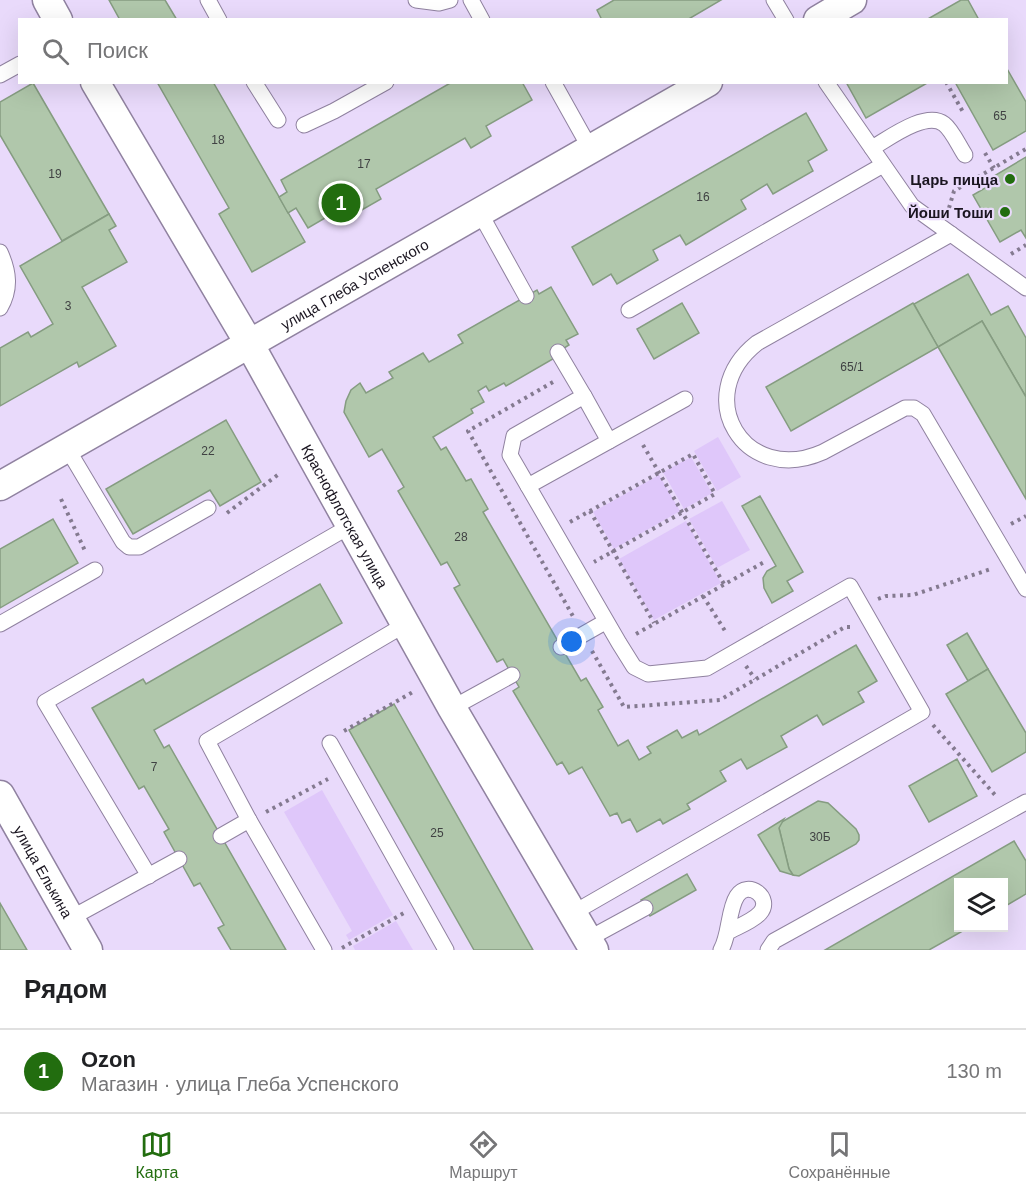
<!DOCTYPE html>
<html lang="ru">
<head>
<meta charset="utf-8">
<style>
	body { margin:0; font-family:Helvetica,sans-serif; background:#f2f2f2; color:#202124 }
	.controls { position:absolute; right:18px; bottom:18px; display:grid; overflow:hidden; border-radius:0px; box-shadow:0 6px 24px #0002 }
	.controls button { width:54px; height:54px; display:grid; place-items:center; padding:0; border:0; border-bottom:2px solid #e0e0e0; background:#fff; color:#202124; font:30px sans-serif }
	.you { position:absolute; left:572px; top:642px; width:21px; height:21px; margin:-15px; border:4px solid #fff; border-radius:50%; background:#1a73e8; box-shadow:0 0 0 9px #1a73e833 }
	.badge { display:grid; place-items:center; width:39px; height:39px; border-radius:50%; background:#226d0f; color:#fff; font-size:20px; font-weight:700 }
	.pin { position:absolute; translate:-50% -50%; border:3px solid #fff; box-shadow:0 2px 6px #0006 }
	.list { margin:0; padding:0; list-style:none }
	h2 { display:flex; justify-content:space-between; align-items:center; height:78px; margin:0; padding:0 24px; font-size:26px }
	h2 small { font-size:20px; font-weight:400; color:#757577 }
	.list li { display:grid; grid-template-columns:39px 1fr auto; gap:18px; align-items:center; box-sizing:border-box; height:84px; padding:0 24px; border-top:2px solid #e0e0e0 }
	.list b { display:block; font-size:22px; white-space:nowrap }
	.list p { margin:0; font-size:20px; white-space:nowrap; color:#757577 }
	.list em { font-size:20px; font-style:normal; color:#757577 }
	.icon { flex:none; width:33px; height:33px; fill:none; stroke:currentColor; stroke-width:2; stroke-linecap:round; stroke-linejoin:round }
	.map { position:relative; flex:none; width:1026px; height:950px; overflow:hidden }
	.search { position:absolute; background:#fff; box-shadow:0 6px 24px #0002; left:18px; right:18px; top:18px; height:66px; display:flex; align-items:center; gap:15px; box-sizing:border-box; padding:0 21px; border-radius:0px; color:#757577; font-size:22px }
	.sheet { height:162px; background:#fff }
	nav { display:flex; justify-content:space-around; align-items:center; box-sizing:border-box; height:84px; border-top:2px solid #e0e0e0; background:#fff; font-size:16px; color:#757577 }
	nav a { display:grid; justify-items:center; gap:3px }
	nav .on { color:#226d0f }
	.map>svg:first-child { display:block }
	.green { fill:#dfc7fa }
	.building { fill:#b0c7ab; stroke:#859c81; stroke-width:1.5 }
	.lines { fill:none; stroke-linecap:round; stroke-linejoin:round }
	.service-casing { stroke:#9082a0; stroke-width:17 }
	.minor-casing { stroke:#9082a0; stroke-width:31 }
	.path { stroke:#847a90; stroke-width:4; stroke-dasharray:3 4.5; stroke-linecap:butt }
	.service { stroke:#fff; stroke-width:15 }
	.minor { stroke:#fff; stroke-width:28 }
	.poi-dot { fill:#226d0f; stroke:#e9dafb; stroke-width:2 }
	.labels { text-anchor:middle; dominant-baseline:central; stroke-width:4.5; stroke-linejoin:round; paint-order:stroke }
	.number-label { font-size:12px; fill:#404243 }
	.poi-label { font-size:15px; font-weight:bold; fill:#1a1520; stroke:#e9dafb; text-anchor:end }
	.street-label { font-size:15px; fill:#1a1520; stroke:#e9dafb }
</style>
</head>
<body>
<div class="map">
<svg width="1026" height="950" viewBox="0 0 1026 950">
	<rect width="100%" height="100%" fill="#e9dafb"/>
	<g class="green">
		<polygon points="718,437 741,477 717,491 694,451"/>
		<polygon points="691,457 712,493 684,509 663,472"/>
		<polygon points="659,475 680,511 614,549 593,512"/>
		<polygon points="722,501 750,550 717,568 689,519"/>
		<polygon points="686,521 721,583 654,620 619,559"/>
		<polygon points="322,790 393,915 349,940 346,935 352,931 284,812"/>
		<polygon points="396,921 413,950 355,950 353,946"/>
	</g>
	<g class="building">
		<polygon points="109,0 165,0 177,20 120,20"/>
		<polygon points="614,0 721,0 687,20 602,20 597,10"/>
		<polygon points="961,0 968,0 979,20 926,20"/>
		<polygon points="1006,67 1026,102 1026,131 993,150 955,82 1006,82"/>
		<polygon points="157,82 213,82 305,242 252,272 219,214 229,208"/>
		<polygon points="452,82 522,82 532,100 486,126 491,136 471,148 465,138 376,189 381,199 360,211 354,201 308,228 296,208 288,213 279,197 287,192 281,180"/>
		<polygon points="846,82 929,82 866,118"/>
		<polygon points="33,83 109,214 62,241 0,135 0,102"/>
		<polygon points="806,113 827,150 808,161 813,171 773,194 767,184 741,200 746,209 686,245 680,235 653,250 658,260 617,284 611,274 593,285 572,247"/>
		<polygon points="1026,157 1026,238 1021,230 1000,242 973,195 992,184 989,179"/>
		<polygon points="109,214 116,226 109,230 127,262 82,287 116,346 79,367 77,362 0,406 0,348 28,332 31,337 53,324 20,266"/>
		<polygon points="968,274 991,315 1008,306 1026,338 1026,397 982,321 938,347 914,304"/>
		<polygon points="551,287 578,334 566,340 569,345 556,353 558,356 506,386 504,383 489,391 486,386 478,391 484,402 471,409 473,413 433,437 441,450 446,447 466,481 471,479 488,509 483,512 581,681 586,678 603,707 598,710 618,746 628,740 639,760 651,753 647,747 677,730 682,738 697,730 699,735 856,645 877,681 858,692 864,702 823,725 817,715 781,736 787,747 747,769 741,759 720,771 726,781 687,804 690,809 663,824 660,819 637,832 630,819 622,823 617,813 610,816 582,767 569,774 562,762 557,765 513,691 519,687 503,659 497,662 454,588 460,585 447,562 441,565 398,491 404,487 382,449 369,457 344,412 346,401 351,390 360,383 366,393 393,378 389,372 423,353 429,362 463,343 458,335 537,290 539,294"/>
		<polygon points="682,303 699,333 654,359 637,329"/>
		<polygon points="913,303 938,347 791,431 766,387"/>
		<polygon points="982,321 1026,397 1026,499 938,347"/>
		<polygon points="226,420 261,482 220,506 210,490 133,534 106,489"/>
		<polygon points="760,496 803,572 787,581 793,591 772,603 764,588 763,578 767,571 776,566 742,506"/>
		<polygon points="53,519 78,563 0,608 0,549"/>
		<polygon points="320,584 342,623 154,730 164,748 169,745 286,950 231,950 218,928 224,925 200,883 194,886 164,832 169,829 144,786 139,789 92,708 143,679 146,684"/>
		<polygon points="967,633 988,669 968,681 947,645"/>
		<polygon points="988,669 1026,733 1026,752 992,772 946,694"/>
		<polygon points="394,704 533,950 474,950 349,730"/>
		<polygon points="957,759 977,796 929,822 909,786"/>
		<polygon points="818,801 828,803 856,829 859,835 859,840 856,844 799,876 793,875 789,869 779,828 780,823"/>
		<polygon points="784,819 779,828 789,869 793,875 780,871 758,835"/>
		<polygon points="1014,841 1026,861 1026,894 1004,907 1004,882 958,882 958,928 968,928 929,950 825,950"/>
		<polygon points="687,874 696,890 650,916 641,900"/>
		<polygon points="0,903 27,950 0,950"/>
	</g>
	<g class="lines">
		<g class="service-casing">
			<g id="service">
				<polyline points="208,0 219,20"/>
				<polyline points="416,0 439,3 450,0"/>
				<polyline points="471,0 482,20"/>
				<polyline points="774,0 786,20"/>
				<polyline points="0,75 20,64"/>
				<polyline points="254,82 278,120"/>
				<polyline points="553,82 591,150"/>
				<polyline points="826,82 912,206 1026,288"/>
				<polyline points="304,125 334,111 386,82"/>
				<path d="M872,148C888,139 926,110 944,124C952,130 959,146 965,155"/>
				<polyline points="480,213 526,296"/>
				<path d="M951,234L757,343C690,396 744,487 823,452L905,408H914L923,414L1026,589"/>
				<path d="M0,252C9,272 11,289 0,308"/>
				<polyline points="629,310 883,165"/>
				<polyline points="558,352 584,396 514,436 510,455 619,643 634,667 648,674 707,668 850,586 922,712 573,913"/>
				<polyline points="584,396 609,441"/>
				<polyline points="67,448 123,542 129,547 139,547 208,508"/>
				<polyline points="528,486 685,399"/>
				<polyline points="0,624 95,570"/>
				<polyline points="561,647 605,622"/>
				<polyline points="452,708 512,675"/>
				<polyline points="330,743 446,950"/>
				<polyline points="221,836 249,820"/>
				<polyline points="149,876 45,702 352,525"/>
				<polyline points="71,918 179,859"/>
				<polyline points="588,939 645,908"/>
				<polyline points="324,950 249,820 207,741 406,624"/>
				<path d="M721,950C730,934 728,910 737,896C748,879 773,898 760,913C753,921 737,927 728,932"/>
				<polyline points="768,950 774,941 1026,802"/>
			</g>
		</g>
		<g class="minor-casing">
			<g id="minor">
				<polyline points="47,0 58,20"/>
				<polyline points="818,20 852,0"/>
				<path id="s1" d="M95,82L250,345L452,708L594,950"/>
				<path id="s2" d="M0,486L708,82"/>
				<path id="s3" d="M0,795L88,950"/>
			</g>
		</g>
		<g class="path">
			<polyline points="946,82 963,112"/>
			<polyline points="985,153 994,168"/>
			<polyline points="949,208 954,191 1026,149"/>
			<polyline points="1011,254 1026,245"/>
			<polyline points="553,382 468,431 574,618"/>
			<polyline points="643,445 724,584"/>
			<polyline points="61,499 86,553"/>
			<polyline points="590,511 654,623"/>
			<polyline points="227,513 279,474"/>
			<polyline points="570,522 693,454 715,494 594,562"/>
			<polyline points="1011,524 1026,516"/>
			<polyline points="703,596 727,634"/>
			<polyline points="878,599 886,596 913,595 991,569"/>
			<polyline points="636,634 766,561"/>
			<polyline points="592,651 624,707 720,700 845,627 850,627"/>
			<polyline points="746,666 755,679"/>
			<polyline points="933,725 996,796"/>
			<polyline points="344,731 413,692"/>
			<polyline points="266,812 328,779"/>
			<polyline points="342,948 404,913"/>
		</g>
		<use href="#service" class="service"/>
		<use href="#minor" class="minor"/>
	</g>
	<g class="poi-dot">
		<circle cx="1010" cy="179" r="6"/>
		<circle cx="1005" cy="212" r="6"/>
	</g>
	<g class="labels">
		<g class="number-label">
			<text x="1000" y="116">65</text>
			<text x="218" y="140">18</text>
			<text x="364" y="164">17</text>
			<text x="55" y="174">19</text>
			<text x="703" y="197">16</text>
			<text x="68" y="306">3</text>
			<text x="852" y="367">65/1</text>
			<text x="208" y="451">22</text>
			<text x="461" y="537">28</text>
			<text x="154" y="767">7</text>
			<text x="437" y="833">25</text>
			<text x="820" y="837">30Б</text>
		</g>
		<g class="poi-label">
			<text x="998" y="179">Царь пицца</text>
			<text x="993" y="212">Йоши Тоши</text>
		</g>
		<g class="street-label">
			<text stroke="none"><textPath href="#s2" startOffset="408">улица Глеба Успенского</textPath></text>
			<text stroke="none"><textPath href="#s1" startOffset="501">Краснофлотская улица</textPath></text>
			<text stroke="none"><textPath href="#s3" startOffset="88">улица Елькина</textPath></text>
		</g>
	</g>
</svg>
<div class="controls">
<button><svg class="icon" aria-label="layers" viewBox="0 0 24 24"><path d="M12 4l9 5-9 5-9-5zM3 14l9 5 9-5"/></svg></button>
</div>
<div class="you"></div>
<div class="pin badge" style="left:341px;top:203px">1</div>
<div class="search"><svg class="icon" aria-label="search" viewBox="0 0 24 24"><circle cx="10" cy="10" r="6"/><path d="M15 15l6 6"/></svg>Поиск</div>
</div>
<section class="sheet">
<h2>Рядом<small></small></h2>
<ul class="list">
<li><span class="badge">1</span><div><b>Ozon</b><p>Магазин · улица Глеба Успенского</p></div><em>130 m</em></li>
</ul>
</section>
<nav>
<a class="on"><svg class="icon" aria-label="map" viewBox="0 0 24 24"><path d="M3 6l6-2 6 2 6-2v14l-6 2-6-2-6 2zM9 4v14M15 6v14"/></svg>Карта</a>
<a><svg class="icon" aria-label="directions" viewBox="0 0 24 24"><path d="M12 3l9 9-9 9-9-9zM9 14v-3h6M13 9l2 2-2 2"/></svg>Маршрут</a>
<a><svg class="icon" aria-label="saved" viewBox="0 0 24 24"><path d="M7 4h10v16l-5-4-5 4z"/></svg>Сохранённые</a>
</nav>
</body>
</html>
